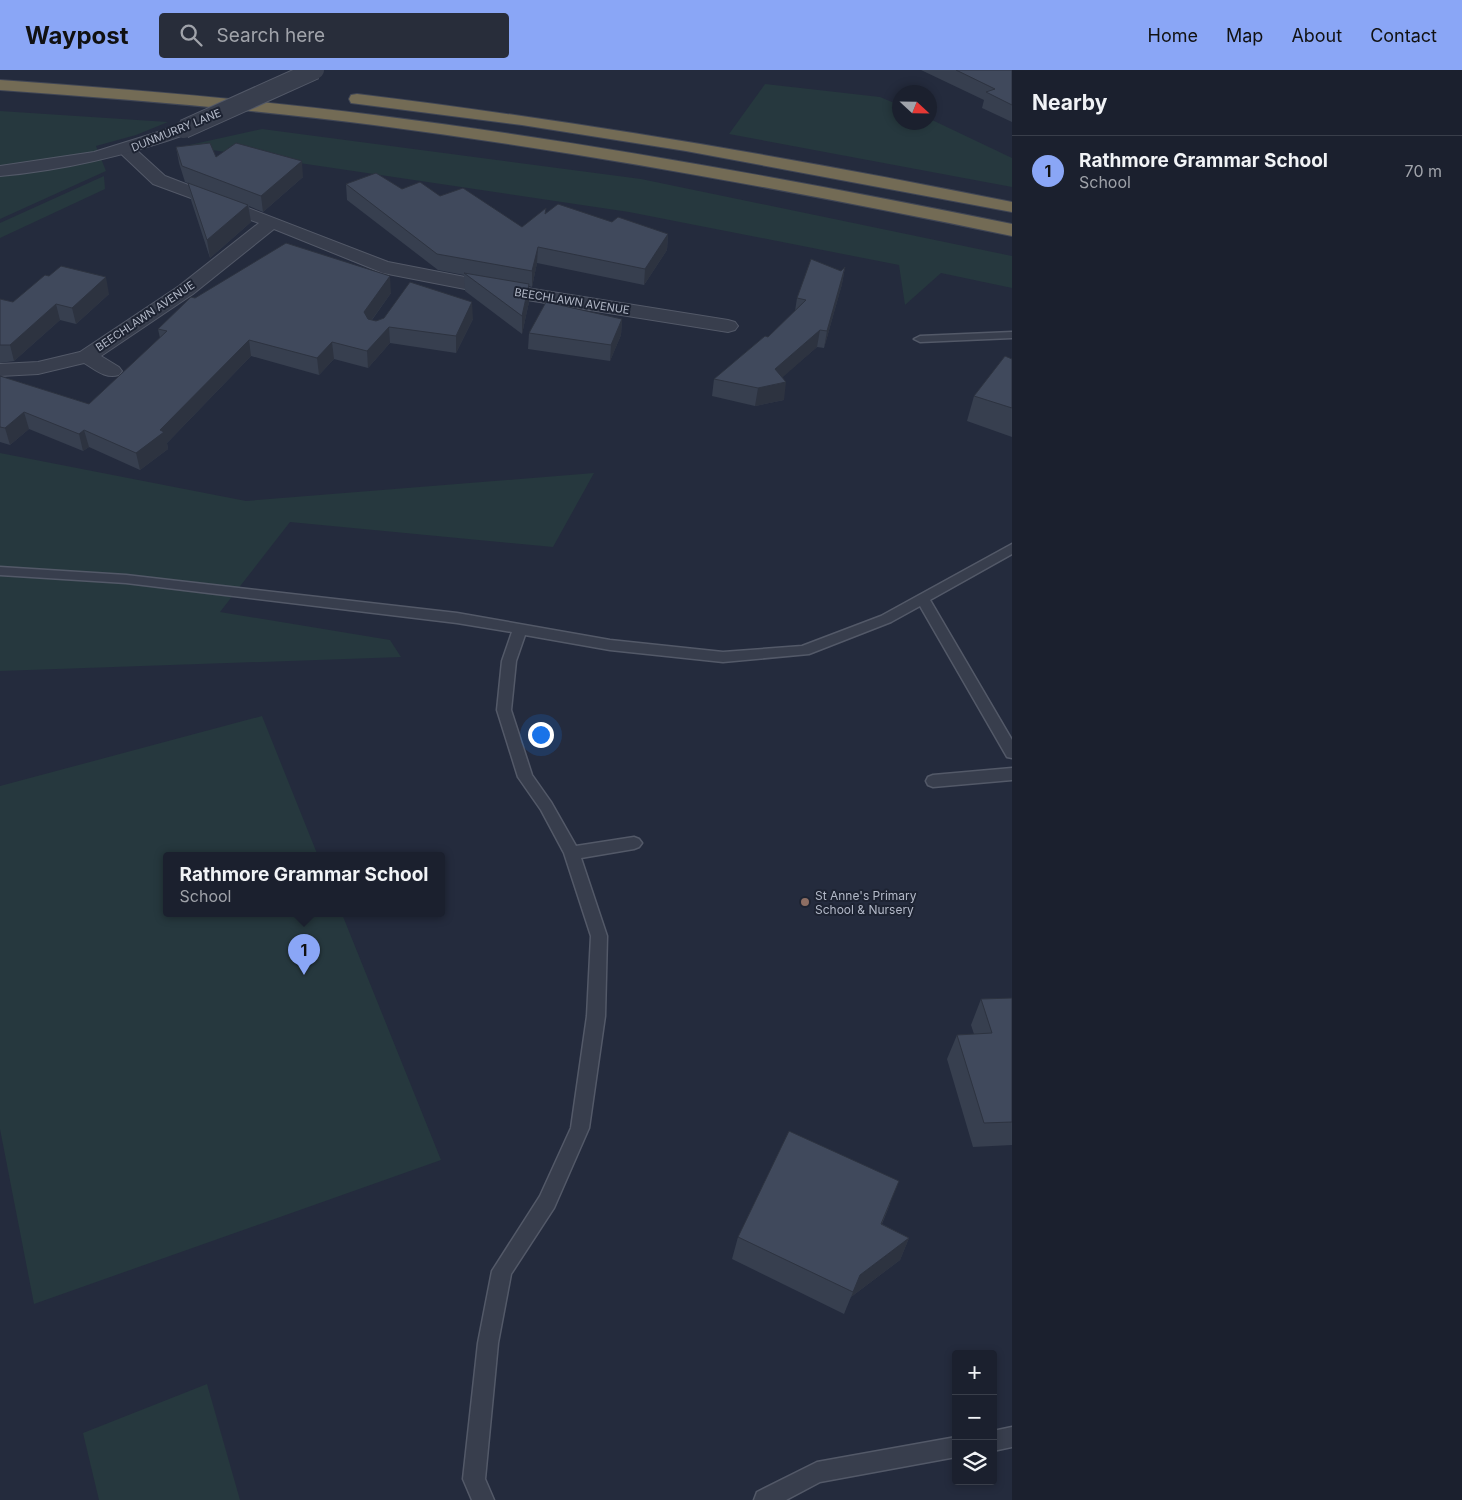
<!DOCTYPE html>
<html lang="en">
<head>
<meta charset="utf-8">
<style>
	body { margin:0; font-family:Inter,sans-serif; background:#282d3a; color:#f1f3f6 }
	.controls { position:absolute; right:15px; bottom:15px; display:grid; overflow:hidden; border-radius:5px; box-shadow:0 2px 8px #0003 }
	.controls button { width:45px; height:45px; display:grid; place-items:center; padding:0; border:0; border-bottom:1px solid #393e4a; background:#1b202e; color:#f1f3f6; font:25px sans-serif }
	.compass { position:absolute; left:892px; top:15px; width:45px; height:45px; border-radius:50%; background:#1b202e; box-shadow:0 2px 8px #0003; rotate:112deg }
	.you { position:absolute; left:540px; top:664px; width:18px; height:18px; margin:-12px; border:4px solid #fff; border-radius:50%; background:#1a73e8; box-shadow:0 0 0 8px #1a73e833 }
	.badge { display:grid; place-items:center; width:32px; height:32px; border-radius:50%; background:#8aa6f6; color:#111; font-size:16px; font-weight:700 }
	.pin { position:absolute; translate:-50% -41px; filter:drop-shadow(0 1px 2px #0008) }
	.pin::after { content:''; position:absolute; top:26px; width:18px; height:15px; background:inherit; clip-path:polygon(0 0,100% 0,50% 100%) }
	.popup { position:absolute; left:163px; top:782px; width:282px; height:65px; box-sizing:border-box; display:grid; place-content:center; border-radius:5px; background:#1b202e; filter:drop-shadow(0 1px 4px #0005); font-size:16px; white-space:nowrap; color:#a0a3aa }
	.popup b { font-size:19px; color:#f1f3f6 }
	.popup::after { content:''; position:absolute; left:50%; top:100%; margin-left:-10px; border:10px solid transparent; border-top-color:#1b202e }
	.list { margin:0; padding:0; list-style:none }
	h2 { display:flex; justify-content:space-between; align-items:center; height:65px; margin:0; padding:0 20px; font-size:21px }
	h2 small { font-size:16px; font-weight:400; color:#a0a3aa }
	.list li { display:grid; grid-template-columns:32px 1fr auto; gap:15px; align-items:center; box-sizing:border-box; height:70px; padding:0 20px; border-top:1px solid #393e4a }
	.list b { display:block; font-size:19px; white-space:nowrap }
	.list p { margin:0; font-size:16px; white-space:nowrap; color:#a0a3aa }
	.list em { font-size:16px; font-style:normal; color:#a0a3aa }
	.icon { flex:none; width:28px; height:28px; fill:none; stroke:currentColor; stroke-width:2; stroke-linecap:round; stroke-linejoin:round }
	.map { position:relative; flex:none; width:1012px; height:1430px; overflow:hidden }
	header { display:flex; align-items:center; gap:30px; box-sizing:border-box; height:70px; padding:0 25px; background:#8aa6f6; color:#111 }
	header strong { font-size:24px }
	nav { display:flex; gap:28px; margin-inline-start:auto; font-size:18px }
	.search { width:350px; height:45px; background:#282d3a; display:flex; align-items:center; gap:12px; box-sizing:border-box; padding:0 18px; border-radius:5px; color:#a0a3aa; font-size:19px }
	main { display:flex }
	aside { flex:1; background:#1b202e }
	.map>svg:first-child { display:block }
	.green { fill:#26383e }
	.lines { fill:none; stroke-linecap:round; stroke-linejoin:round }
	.service-casing { stroke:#535968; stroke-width:3 }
	.minor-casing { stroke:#535968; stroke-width:2 }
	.tertiary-casing { stroke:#535968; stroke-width:2 }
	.motorway-casing { stroke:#404655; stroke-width:2 }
	.service { fill:#383e4d; fill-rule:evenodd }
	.minor { fill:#383e4d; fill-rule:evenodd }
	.tertiary { fill:#383e4d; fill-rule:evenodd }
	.motorway { fill:#736b55; fill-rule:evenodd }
	.tertiary-bridge-casing { stroke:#535968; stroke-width:20; stroke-linecap:butt }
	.tertiary-bridge { stroke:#383e4d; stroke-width:18 }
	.wall { fill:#373f4f }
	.shaded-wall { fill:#2d3340 }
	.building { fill:#40495c; stroke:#2d3340 }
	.education-dot { fill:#8d6e63; stroke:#1d2332; stroke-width:2 }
	.labels { text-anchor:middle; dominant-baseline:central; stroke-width:4; stroke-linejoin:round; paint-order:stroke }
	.far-street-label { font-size:11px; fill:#b3b9c8; stroke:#1d2332 }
	.poi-label { font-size:12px; fill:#b3b9c8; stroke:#1d2332; text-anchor:start }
</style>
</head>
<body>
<header>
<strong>Waypost</strong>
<div class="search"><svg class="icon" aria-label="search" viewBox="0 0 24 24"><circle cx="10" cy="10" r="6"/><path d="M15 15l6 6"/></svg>Search here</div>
<nav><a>Home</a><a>Map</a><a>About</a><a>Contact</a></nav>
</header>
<main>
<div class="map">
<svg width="1012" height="1430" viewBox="0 0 1012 1430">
	<rect width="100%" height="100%" fill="#242b3d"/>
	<g class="green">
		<polygon points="765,14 880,27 899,35 899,52 929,52 930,49 1012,88 1012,117 729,64"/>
		<polygon points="0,41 168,52 136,65 96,76 106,101 0,149"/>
		<polygon points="262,59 641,109 1012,186 1012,218 941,203 905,235 899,195 629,142 185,76"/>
		<polygon points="104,106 105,119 0,168 0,153"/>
		<polygon points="0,383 246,431 594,403 553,477 290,452 220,542 390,570 401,587 0,601"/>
		<polygon points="262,646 318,786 166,786 166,844 342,844 441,1090 34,1234 0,1059 0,716"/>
		<polygon points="207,1314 240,1430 99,1430 83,1363"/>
	</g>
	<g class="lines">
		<g class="service-casing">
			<g id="service">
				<polygon points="1012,262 1012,268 920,272 914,269 920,266"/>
				<polygon points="1012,474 1012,484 930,530 1012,670 1012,688 1007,687 920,536 891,552 809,584 723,592 610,580 525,565 516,591 511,640 532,705 551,732 576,776 634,767 639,769 642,773 639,777 634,779 581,788 607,866 605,946 589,1058 554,1138 511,1204 498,1273 485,1409 494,1430 472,1430 463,1409 478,1273 492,1201 540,1126 571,1058 587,946 591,866 564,783 541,740 518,707 497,640 502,591 512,562 457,553 126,513 0,505 0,497 126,505 457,543 610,570 723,582 802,576 881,546"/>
				<polygon points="1012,698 1012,710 933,717 928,715 926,711 928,707 933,705"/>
				<polygon points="1012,1357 1012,1377 993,1381 993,1361"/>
				<polygon points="956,1367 956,1387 820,1412 786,1430 754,1430 757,1422 817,1392"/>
			</g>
		</g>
		<g class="minor-casing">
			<path id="minor" d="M126,75L132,76L165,106L388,192L501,214L728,250L735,252L738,256L735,260L728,262L501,226L383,203L274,159L193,224L101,286L119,297L122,301L119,305C105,309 96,300 84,293L38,304L0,306V294L38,292L80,282L179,216L259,153L153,114L117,80L120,76Z"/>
		</g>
		<g class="tertiary-casing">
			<path id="tertiary" d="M184,54L190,55L193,59L190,63C128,85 66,100 0,106V96L94,82Z"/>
		</g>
		<g class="motorway-casing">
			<g id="motorway">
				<path d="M0,10C125,19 250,29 374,45C588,72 800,111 1012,154V166C800,122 588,83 374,55C250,39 125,29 0,20Z"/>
				<path d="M357,24C577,51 795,88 1012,132V142L686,81L522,55L351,33L349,29L351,25Z"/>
			</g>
		</g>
		<use href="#service" class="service"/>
		<use href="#minor" class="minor"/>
		<use href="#tertiary" class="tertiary"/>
		<use href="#motorway" class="motorway"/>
		<g class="tertiary-bridge-casing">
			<polyline id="tertiary-bridge" points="184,59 315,0"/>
		</g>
		<use href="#tertiary-bridge" class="tertiary-bridge"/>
	</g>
	<g class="wall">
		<polygon points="921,0 1012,0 1012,52 982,38 984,30"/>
		<polygon points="176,77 216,87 303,107 263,142 249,136 251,152 210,188 191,130 188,113 185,112 179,93"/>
		<polygon points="346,114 402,119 440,126 522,157 546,143 612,152 668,164 667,180 644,215 537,193 532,217 529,216 529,232 522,264 465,221 464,205 438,200 347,130"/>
		<polygon points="845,197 842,214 824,278 817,277 782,307 784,330 755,336 712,326 714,309 768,267 795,241 797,228 841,201"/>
		<polygon points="49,206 109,224 76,254 60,250 14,291 0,293 0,229 13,232"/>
		<polygon points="391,223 372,250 376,251 473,249 456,283 390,273 368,298 334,289 319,305 251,286 167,373 168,379 140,400 89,377 83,381 29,359 10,375 0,372 0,306 89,334 160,268 158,259 195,228"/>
		<polygon points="622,249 621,265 610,291 528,279 529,263"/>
		<polygon points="1012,289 1012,367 967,351 974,326"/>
		<polygon points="1012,928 1012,1075 973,1077 947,989 957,965 974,964 971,955 981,929"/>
		<polygon points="890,1134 882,1154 909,1168 900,1190 851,1227 844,1244 732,1189 738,1167"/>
	</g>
	<g class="shaded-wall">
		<polygon points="302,91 303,107 263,142 261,126"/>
		<polygon points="248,135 251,152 210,188 207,170"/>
		<polygon points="668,164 667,180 644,215 645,199"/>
		<polygon points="538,177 537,193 532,217 532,201"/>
		<polygon points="845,197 842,214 824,278 827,261"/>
		<polygon points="390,206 391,223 365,259 364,242"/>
		<polygon points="106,207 109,224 76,254 72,238"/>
		<polygon points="529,214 529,232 522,264 522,246"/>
		<polygon points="472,232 473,249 456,283 456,266"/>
		<polygon points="56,234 60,250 14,291 10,275"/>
		<polygon points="622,249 621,265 610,291 611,275"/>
		<polygon points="389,257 390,273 368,298 367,281"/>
		<polygon points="820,260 817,277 774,315 786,312 784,330 755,336 758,318 775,299"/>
		<polygon points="249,270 251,286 167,373 168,379 140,400 136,383"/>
		<polygon points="332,272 334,289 319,305 317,288"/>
		<polygon points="24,342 29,359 10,375 5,358"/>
		<polygon points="84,360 89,377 83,381 79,364"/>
		<polygon points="909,1168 900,1190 851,1227 844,1244 860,1205"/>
	</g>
	<g class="building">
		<polygon points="956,0 1012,0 1012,35 986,22 995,19"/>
		<polygon points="210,73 216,87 236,73 302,91 261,126 182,96 176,77"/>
		<polygon points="376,103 402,119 420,112 440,126 463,118 522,157 546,138 545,144 558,134 612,152 618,147 668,164 645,199 538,177 532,201 437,184 346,114"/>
		<polygon points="188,113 248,135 207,170"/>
		<polygon points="286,173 390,206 364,242 368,249 376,251 384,248 410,212 472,232 456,266 389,257 367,281 332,272 317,288 249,270 160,360 164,362 136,383 84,360 79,364 24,342 5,358 0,357 0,306 89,334 167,261 158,259 191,227 195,228"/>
		<polygon points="811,189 841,201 845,197 827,261 820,260 775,299 786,312 758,318 714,309 765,266 768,267 806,230 797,228"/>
		<polygon points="61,196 106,207 72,238 56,234 10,275 0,275 0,229 13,232 45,205 49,206"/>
		<polygon points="464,203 529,214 522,246"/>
		<polygon points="546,232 622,249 611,275 529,263"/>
		<polygon points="1005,286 1012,289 1012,338 974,326"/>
		<polygon points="1012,928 1012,1052 984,1053 957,965 992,963 981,929"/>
		<polygon points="789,1061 899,1111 881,1154 909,1168 860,1205 853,1222 738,1167"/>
	</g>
	<circle class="education-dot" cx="805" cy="832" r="5"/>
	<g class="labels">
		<g class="far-street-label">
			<text transform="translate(176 60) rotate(-22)">DUNMURRY LANE</text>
			<text transform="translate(572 231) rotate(9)">BEECHLAWN AVENUE</text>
			<text transform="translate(145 246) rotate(-34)">BEECHLAWN AVENUE</text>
		</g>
		<g class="poi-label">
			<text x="815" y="825">St Anne's Primary<tspan x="815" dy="14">School &amp; Nursery</tspan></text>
		</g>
	</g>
</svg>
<div class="controls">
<button>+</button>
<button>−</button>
<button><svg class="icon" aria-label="layers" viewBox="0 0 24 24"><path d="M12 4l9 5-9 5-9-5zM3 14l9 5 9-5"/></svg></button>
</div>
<svg class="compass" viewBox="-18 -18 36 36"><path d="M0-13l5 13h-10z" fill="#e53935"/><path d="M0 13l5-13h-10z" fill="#a0a3aa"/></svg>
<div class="you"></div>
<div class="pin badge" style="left:304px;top:905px">1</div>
<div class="popup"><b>Rathmore Grammar School</b>School</div>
</div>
<aside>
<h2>Nearby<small></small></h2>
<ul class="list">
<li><span class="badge">1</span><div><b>Rathmore Grammar School</b><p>School</p></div><em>70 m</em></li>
</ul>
</aside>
</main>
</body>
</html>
